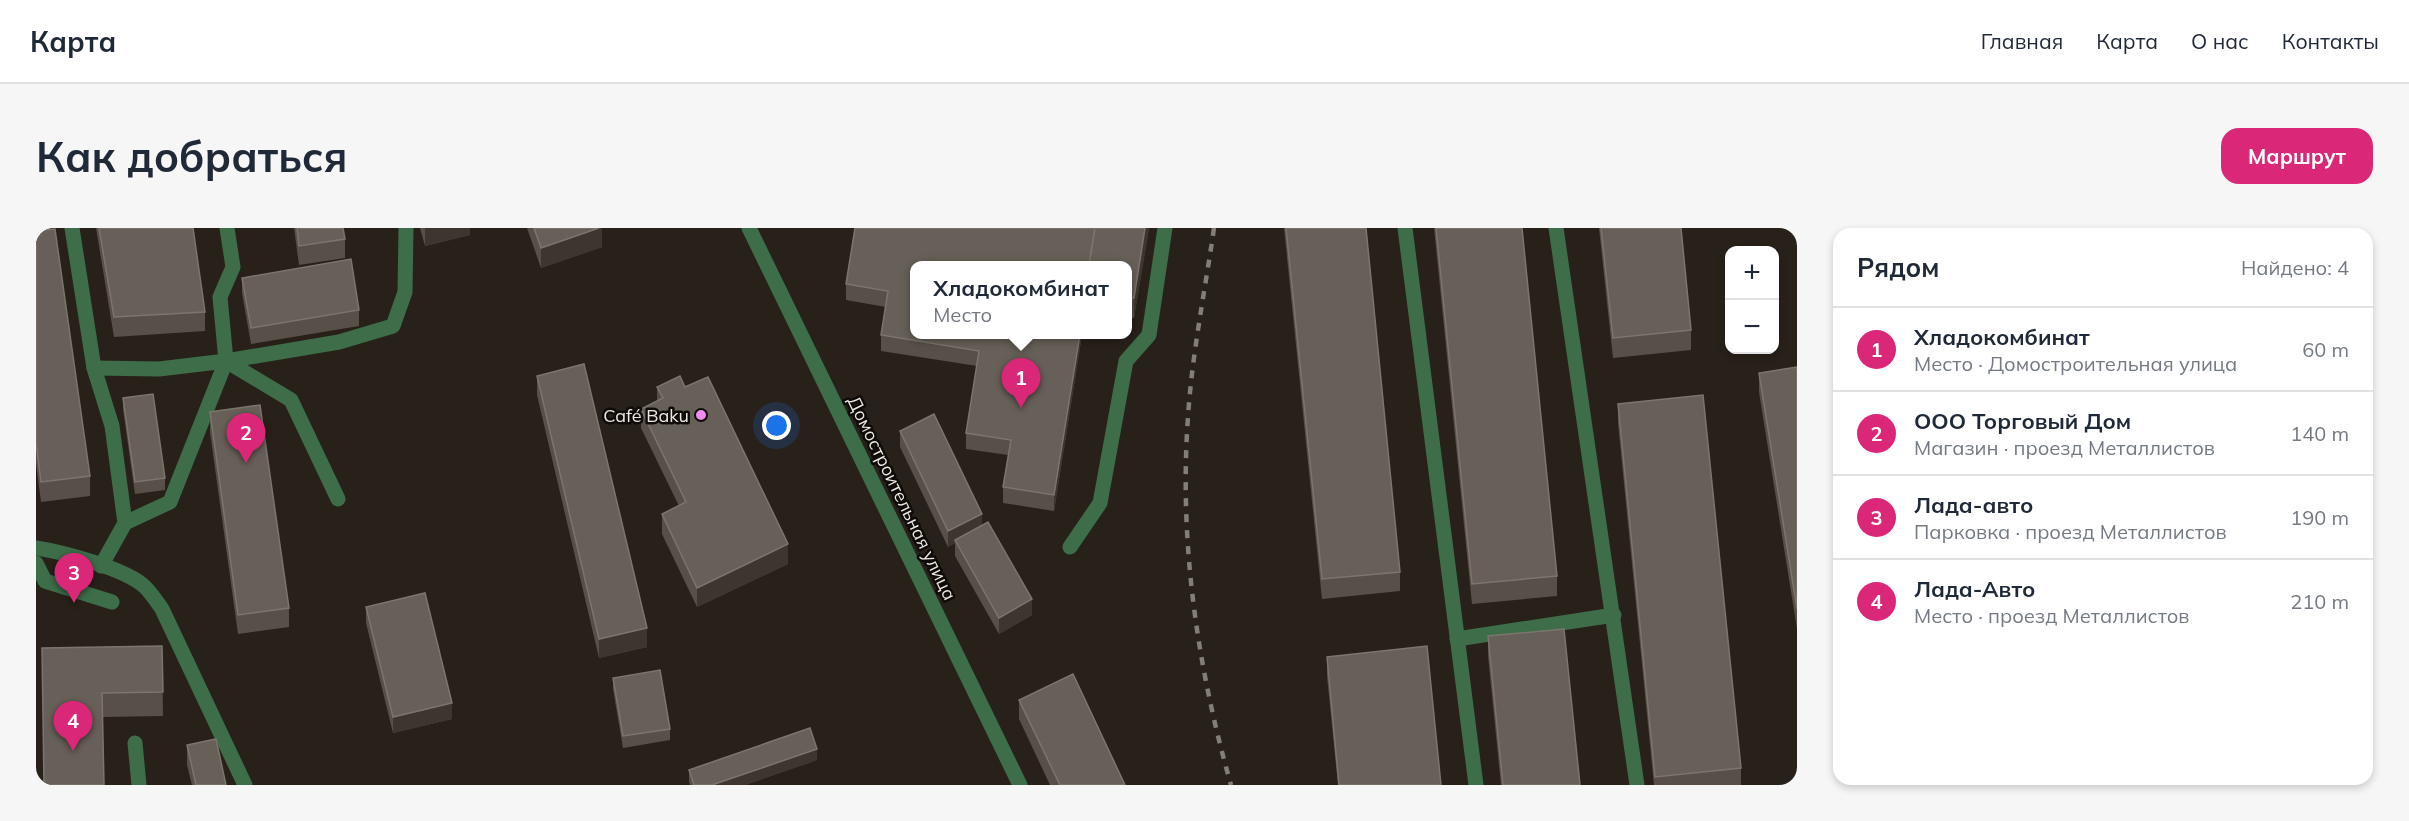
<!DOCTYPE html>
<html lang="ru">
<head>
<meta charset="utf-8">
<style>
	body { margin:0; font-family:Mulish,sans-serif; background:#f6f6f7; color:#1f2937 }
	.controls { position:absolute; right:18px; top:18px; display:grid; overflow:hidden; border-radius:12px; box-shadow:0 3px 9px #0003 }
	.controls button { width:54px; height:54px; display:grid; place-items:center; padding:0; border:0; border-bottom:2px solid #e0e1e3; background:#fff; color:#1f2937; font:30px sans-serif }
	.you { position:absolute; left:741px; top:198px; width:21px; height:21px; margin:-15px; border:4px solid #fff; border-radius:50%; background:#1a73e8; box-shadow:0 0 0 9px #1a73e833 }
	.badge { display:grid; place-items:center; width:39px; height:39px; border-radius:50%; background:#db2777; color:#fff; font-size:20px; font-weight:700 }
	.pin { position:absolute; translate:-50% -50px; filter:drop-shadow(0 2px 3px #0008) }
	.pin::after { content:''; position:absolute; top:32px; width:21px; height:18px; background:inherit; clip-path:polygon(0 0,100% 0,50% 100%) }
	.popup { position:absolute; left:874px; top:33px; width:222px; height:78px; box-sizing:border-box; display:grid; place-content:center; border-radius:12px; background:#fff; filter:drop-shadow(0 2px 4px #0005); font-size:20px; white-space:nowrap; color:#747a83 }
	.popup b { font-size:22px; color:#1f2937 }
	.popup::after { content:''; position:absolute; left:50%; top:100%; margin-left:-12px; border:12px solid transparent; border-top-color:#fff }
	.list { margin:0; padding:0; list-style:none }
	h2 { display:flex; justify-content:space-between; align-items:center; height:78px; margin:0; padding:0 24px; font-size:26px }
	h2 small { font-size:20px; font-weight:400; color:#747a83 }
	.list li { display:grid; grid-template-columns:39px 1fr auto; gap:18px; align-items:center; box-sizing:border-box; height:84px; padding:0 24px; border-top:2px solid #e0e1e3 }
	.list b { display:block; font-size:22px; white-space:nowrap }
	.list p { margin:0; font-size:20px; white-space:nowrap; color:#747a83 }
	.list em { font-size:20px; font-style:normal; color:#747a83 }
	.map { position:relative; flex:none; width:1761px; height:557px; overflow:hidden; border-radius:18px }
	header { display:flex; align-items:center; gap:36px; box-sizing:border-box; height:84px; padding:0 30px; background:#fff; border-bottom:2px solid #e0e1e3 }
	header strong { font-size:28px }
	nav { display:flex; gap:33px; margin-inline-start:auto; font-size:21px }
	.intro { display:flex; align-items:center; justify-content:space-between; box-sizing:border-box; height:144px; padding:0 36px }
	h1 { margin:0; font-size:42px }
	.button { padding:15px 27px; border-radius:18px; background:#db2777; color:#fff; font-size:21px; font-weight:700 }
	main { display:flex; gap:36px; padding:0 36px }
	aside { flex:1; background:#fff; border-radius:18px; box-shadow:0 3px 9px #0003 }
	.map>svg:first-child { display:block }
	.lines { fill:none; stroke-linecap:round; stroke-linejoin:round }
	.minor { stroke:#3d6e49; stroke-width:15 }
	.rail { stroke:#847e78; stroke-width:4.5; stroke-dasharray:8 8; stroke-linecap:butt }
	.wall { fill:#574f48 }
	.shaded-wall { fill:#3e362e }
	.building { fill:#676058; stroke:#7c756e; stroke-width:1.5 }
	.poi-dot { fill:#f38af1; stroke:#0e0b08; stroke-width:2 }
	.labels { text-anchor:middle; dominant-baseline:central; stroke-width:5; stroke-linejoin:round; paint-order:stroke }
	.poi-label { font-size:18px; fill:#ede8e3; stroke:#0e0b08; text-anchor:end }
	.street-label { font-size:18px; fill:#ede8e3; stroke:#0e0b08 }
</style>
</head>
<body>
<header>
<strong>Карта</strong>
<nav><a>Главная</a><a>Карта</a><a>О нас</a><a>Контакты</a></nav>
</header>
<div class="intro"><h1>Как добраться</h1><a class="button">Маршрут</a></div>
<main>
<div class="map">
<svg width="1761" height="557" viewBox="0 0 1761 557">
	<rect width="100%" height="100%" fill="#28211a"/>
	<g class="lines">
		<g class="minor">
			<polyline points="36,0 58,140 76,198 89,295 65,338"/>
			<polyline points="713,0 984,557"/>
			<polyline points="1369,0 1440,557"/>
			<polyline points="1520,0 1601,557"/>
			<polyline points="190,133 255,172 302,271"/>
			<polyline points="58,140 123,141 190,133 303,114 357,98 369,64 370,0"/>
			<polyline points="89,295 134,274 190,133 184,69 197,39 191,0"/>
			<polyline points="1034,319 1064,275 1090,133 1113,107 1129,0"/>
			<path d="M0,320C26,324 91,341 109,359C116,366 121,374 126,381L209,557"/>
			<polyline points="0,335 9,353 76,374"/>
			<polyline points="1421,411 1578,387"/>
			<polyline points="99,515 103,557"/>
		</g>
		<path class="rail" d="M1178,0C1169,63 1156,126 1152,189C1143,313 1161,438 1195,557"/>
	</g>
	<g class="wall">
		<polygon points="60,0 157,0 169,84 169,103 78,109"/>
		<polygon points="258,0 307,0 309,11 309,30 263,37"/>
		<polygon points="384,0 434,0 434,7 389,18"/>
		<polygon points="491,0 566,0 566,19 505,40"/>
		<polygon points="819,0 1113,0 1098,90 1092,89 1092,38 879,106 1072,106 1071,111 1046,107 1018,283 967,275 967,259 972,227 930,221 930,205 941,138 845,123 845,107 850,79 810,72 810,56"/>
		<polygon points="1248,0 1330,0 1364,344 1364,363 1286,371"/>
		<polygon points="1398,0 1486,0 1521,348 1521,368 1436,376"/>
		<polygon points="1563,0 1645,0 1655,102 1655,122 1577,130"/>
		<polygon points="0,3 54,248 54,268 5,274 0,235"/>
		<polygon points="206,50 323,82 323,98 215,116 206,65"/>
		<polygon points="1761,139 1761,401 1723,164 1723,145"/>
		<polygon points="501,148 611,419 563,430 501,167"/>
		<polygon points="621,159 649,159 752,336 661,379 626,306 626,286 643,278 605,200 605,181 621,173"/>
		<polygon points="87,170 129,250 129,262 99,266 87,181"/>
		<polygon points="1582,176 1705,540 1705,557 1618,557 1582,195"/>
		<polygon points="174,184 253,380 253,399 202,406 174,204"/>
		<polygon points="864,203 946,297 996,387 963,406 919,328 919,315 912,319 864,219"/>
		<polygon points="330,379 416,491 357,505 330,395"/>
		<polygon points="1452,408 1544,557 1465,557 1452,428"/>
		<polygon points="126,418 127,488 67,489 6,444"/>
		<polygon points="1291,429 1405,557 1302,557 1291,448"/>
		<polygon points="577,450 634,501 634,512 587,520 577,461"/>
		<polygon points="983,472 1089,557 1014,557 983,491"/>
		<polygon points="151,517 190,557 156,557 151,537"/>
		<polygon points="781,532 709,557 654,557 653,554 653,542"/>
	</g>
	<g class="shaded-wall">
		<polygon points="389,0 434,0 434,7 389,18"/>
		<polygon points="563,0 566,0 566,19 505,40 505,20"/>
		<polygon points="1109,0 1113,0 1098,90 1098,70"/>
		<polygon points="1044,106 1046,107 1018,283 1018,267"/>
		<polygon points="946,286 946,302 919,312 919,315 912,319 912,303"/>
		<polygon points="752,316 752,336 661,379 661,360"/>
		<polygon points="996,371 996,387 963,406 963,390"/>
		<polygon points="611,400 611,419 563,430 563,411"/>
		<polygon points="416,475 416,491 357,505 357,489"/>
		<polygon points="781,521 781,532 709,557 676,557"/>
	</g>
	<g class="building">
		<polygon points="63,0 157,0 169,84 78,89"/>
		<polygon points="261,0 307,0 309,11 263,18"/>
		<polygon points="498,0 563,0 505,20"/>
		<polygon points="819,0 1059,0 1053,38 879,38 879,106 1044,106 1018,267 967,259 975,212 930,205 943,123 845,107 852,63 810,56"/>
		<polygon points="1059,0 1109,0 1098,70 1092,70 1092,38 1053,38"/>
		<polygon points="1250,0 1330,0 1364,344 1286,351"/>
		<polygon points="1400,0 1486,0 1521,348 1436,356"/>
		<polygon points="1565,0 1645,0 1655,102 1577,110"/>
		<polygon points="19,1 54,248 5,254 0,215 0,3"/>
		<polygon points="315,31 323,82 215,100 206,50"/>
		<polygon points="548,136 611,400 563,411 501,148"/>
		<polygon points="1761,139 1761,381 1723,145"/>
		<polygon points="644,148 649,159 672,149 752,316 661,360 626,286 650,274 605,181 627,170 621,159"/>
		<polygon points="117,166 129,250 99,254 87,170"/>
		<polygon points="1667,167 1705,540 1619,549 1582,176"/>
		<polygon points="224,177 253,380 202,387 174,184"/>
		<polygon points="898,186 946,286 912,303 864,203"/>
		<polygon points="952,294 996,371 963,390 919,312"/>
		<polygon points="389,365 416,475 357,489 330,379"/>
		<polygon points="1528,401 1544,557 1467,557 1452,408"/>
		<polygon points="126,418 127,464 66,465 68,557 8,557 6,420"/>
		<polygon points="1391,418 1405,557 1303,557 1291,429"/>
		<polygon points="624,442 634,501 587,508 577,450"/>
		<polygon points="1037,446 1089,557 1024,557 983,472"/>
		<polygon points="774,500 781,521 676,557 658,557 653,542"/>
		<polygon points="180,511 190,557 160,557 151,517"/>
	</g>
	<circle class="poi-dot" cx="665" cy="187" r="6"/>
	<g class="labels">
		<g class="poi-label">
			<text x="653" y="187">Café Baku</text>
		</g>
		<g class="street-label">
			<text transform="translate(866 270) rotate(64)">Домостроительная улица</text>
		</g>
	</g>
</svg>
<div class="controls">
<button>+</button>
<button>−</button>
</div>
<div class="you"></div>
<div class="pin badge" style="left:985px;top:180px">1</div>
<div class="popup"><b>Хладокомбинат</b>Место</div>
<div class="pin badge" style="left:210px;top:235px">2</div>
<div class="pin badge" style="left:38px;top:375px">3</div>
<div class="pin badge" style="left:37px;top:523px">4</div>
</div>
<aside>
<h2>Рядом<small>Найдено: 4</small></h2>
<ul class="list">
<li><span class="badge">1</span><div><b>Хладокомбинат</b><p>Место · Домостроительная улица</p></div><em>60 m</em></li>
<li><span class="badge">2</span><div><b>ООО Торговый Дом</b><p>Магазин · проезд Металлистов</p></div><em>140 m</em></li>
<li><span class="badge">3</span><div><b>Лада-авто</b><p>Парковка · проезд Металлистов</p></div><em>190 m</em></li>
<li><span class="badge">4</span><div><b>Лада-Авто</b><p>Место · проезд Металлистов</p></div><em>210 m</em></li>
</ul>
</aside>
</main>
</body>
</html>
